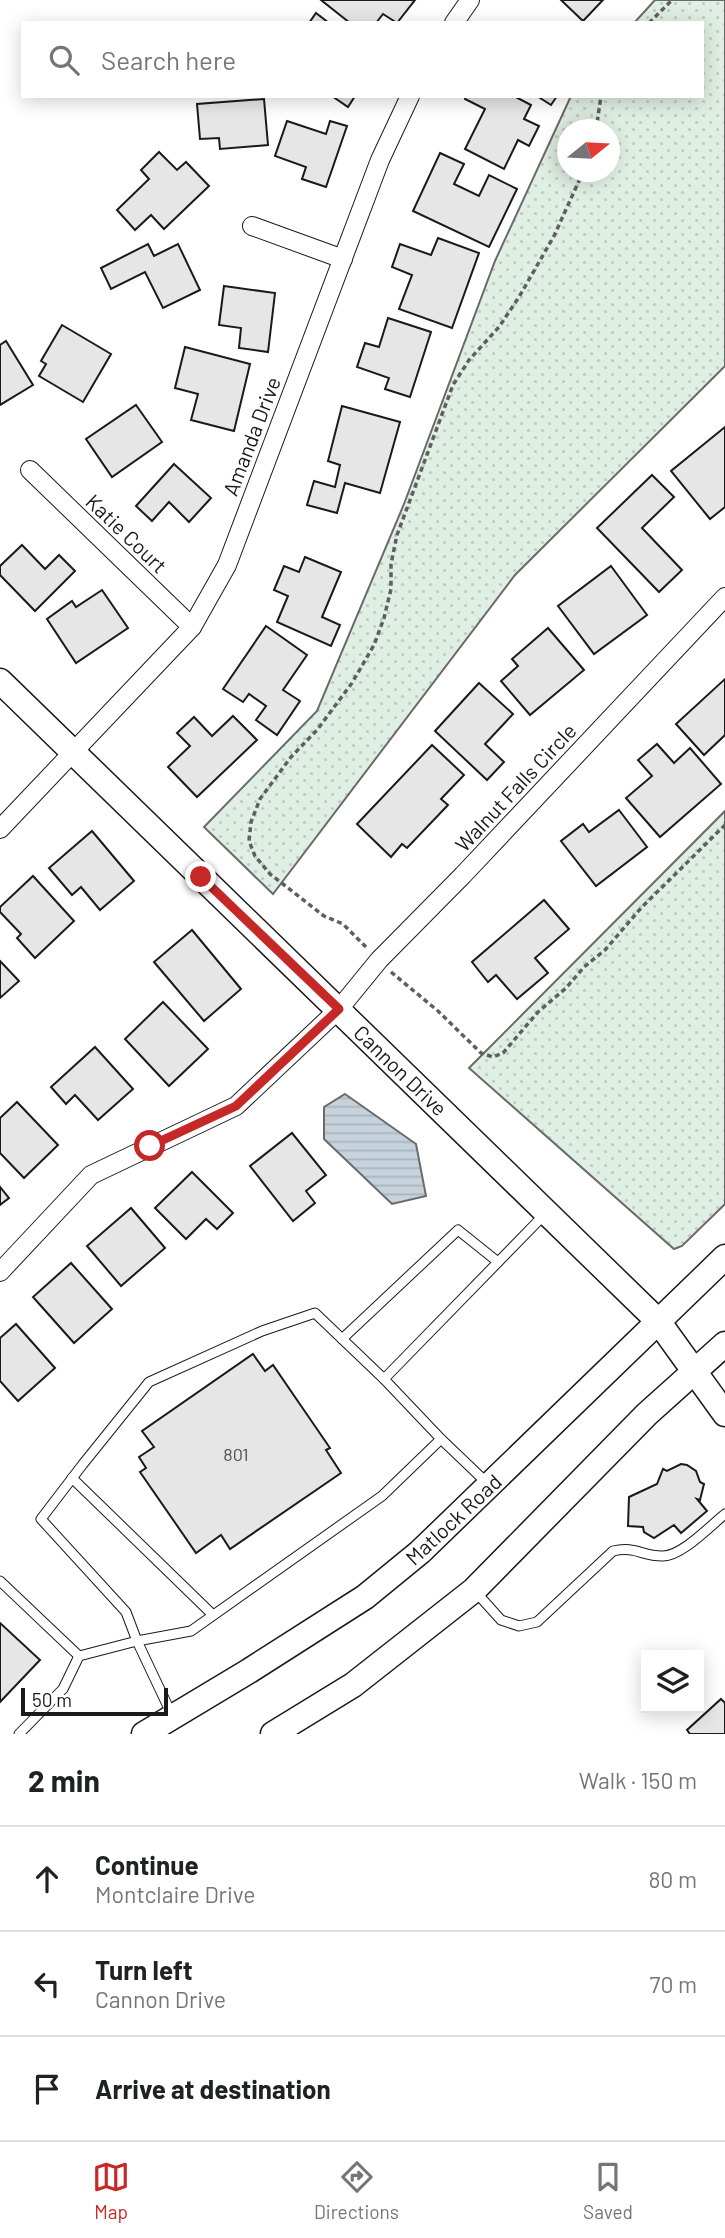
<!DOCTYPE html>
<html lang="en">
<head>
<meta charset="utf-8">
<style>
	body { margin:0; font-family:Barlow,sans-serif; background:#f6f6f6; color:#202124 }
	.controls { position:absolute; right:21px; bottom:21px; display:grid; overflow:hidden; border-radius:0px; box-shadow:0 4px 18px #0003 }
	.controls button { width:63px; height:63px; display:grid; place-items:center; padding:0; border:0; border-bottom:2px solid #e0e0e0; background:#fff; color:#202124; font:35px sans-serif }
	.compass { position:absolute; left:557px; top:119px; width:63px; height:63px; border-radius:50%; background:#fff; box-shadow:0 4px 18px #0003; rotate:72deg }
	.scale { position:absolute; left:21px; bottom:18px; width:147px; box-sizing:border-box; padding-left:7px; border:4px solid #1a1a1a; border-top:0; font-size:19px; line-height:24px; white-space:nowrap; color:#1a1a1a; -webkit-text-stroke:5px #fff; paint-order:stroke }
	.stop { position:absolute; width:21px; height:21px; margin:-16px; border:5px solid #c62828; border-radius:50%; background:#fff }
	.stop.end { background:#c62828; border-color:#fff; box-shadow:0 2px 7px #0008 }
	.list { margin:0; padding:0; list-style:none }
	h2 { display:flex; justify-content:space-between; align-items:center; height:91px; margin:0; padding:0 28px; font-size:30px }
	h2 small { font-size:23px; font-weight:400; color:#757577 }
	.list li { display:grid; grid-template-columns:46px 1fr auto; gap:21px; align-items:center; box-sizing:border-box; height:105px; padding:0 28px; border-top:2px solid #e0e0e0 }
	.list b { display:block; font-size:26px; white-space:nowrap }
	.list p { margin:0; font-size:23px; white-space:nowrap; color:#757577 }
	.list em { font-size:23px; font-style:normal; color:#757577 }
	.icon { flex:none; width:38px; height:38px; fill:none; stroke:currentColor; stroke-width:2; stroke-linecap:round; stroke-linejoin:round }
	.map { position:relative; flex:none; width:725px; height:1734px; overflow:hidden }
	.search { position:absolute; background:#fff; box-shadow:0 4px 18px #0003; left:21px; right:21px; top:21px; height:77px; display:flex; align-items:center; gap:18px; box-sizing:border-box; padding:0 24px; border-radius:0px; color:#757577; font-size:26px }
	.sheet { height:406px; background:#fff }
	nav { display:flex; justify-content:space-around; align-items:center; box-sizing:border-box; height:98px; border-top:2px solid #e0e0e0; background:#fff; font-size:19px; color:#757577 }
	nav a { display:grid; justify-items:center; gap:4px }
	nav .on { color:#c62828 }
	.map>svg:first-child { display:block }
	.grass { fill:url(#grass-dots); stroke:#6a6a6a; stroke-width:2; fill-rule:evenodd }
	.water { fill:url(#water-rules); stroke:#6a6a6a; stroke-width:2 }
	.building { fill:#e6e6e6; stroke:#1a1a1a; stroke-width:2 }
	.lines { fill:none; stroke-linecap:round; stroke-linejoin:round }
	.lane-casing { stroke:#1a1a1a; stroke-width:11 }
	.street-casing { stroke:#1a1a1a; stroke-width:20 }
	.secondary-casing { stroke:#1a1a1a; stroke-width:27 }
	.path { stroke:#5f5f5f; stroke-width:3.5; stroke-dasharray:5 3.5; stroke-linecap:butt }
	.lane { stroke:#fff; stroke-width:9 }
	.street { stroke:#fff; stroke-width:18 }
	.secondary { stroke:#fff; stroke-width:24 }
	.route { stroke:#c62828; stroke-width:9 }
	.labels { text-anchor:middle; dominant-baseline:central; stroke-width:5; stroke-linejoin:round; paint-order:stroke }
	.number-label { font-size:18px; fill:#4d4d4d }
	.street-label { font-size:21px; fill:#1a1a1a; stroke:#fff }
</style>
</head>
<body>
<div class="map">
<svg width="725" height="1734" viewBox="0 0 725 1734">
	<defs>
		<pattern id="grass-dots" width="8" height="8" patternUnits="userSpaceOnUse" patternTransform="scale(1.75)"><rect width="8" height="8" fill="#e0efe3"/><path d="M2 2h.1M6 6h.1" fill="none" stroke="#c0ccc2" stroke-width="1.8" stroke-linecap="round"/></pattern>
		<pattern id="water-rules" width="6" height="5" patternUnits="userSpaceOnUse" patternTransform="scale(1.75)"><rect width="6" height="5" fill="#c6d2dc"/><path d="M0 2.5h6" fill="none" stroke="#aab4bc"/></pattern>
	</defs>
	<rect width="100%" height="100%" fill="#fff"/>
	<g class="grass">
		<path d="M655,0H725V366L515,575L273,894L204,827L317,711L404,504L495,261L571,96H702V23H634ZM568,130H610V172H568Z"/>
		<polygon points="725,811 725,1204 682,1246 674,1249 469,1068"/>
	</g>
	<polygon class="water" points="345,1094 416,1144 426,1196 392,1204 324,1139 324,1107"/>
	<g class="building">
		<polygon points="321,0 415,0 397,23 383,14 376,23 350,23"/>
		<polygon points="561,0 603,0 583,21"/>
		<polygon points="316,13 329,23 309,23"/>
		<polygon points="332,96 355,96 348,107"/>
		<polygon points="466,96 514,96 531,105 524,119 539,126 529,146 518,140 504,169 465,149 485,109 465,99"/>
		<polygon points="537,96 557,96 551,105"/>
		<polygon points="264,99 268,145 220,149 219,138 200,139 197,104"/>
		<polygon points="287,121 326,134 330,121 347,126 326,187 302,179 306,167 275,156"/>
		<polygon points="159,152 177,170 186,162 209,186 164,229 151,215 135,230 117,210 149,179 141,170"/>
		<polygon points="440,153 464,164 454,184 479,196 489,175 517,189 489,247 413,211"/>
		<polygon points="438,238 479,253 452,328 399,309 412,275 392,267 400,244 431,255"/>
		<polygon points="148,244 154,256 178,244 200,290 163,308 145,272 111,289 101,268"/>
		<polygon points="224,286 275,293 268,352 239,348 241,328 219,325"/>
		<polygon points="388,318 431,332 410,397 385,389 389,378 357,367 365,343 379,347"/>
		<polygon points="62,325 111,354 83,402 39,376 46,364 41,361"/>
		<polygon points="6,341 33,385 0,405 0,345"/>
		<polygon points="185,347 250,364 234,431 191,420 198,394 175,388"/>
		<polygon points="136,405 162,442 112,477 86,439"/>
		<polygon points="342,406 400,422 380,493 345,483 337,513 307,505 314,481 335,487 340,465 328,461"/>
		<polygon points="725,427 725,507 710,519 671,471"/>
		<polygon points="174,464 211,498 189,522 169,502 152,521 136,506"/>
		<polygon points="652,475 674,497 642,528 682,570 659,592 597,528"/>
		<polygon points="22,545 45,569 59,555 75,571 35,611 0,575 0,566"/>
		<polygon points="305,557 341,572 322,617 340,625 331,646 277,622 288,596 274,590 284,566 299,572"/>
		<polygon points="611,566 647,615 594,654 558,606"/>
		<polygon points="102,590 128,628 76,663 47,619 72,601 76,607"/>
		<polygon points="266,626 307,655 283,690 300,701 277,735 256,720 266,706 249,694 243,702 223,689"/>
		<polygon points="548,628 584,670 530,715 501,681 518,666 512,659"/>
		<polygon points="725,679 725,735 704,755 676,724"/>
		<polygon points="479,683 513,714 485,744 504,762 487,780 435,731"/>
		<polygon points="233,716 257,740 197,797 168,767 190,746 177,733 194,717 212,736"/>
		<polygon points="657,744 674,763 690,748 721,784 660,837 626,798 652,776 638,760"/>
		<polygon points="432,745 464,775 441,799 448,805 407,848 402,844 391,857 357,824"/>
		<polygon points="619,810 647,847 596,886 561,841 583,824 589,832"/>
		<polygon points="92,831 134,881 100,910 81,887 72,895 49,868"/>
		<polygon points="33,876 74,921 35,958 17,938 21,934 0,912 0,907"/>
		<polygon points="544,900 569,929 535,958 548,973 517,999 496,975 488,982 472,962"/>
		<polygon points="192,930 241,989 204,1021 154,962"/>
		<polygon points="0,961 19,981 0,998"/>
		<polygon points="163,1002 208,1049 169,1086 125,1039"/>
		<polygon points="95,1047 133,1089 98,1120 75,1095 66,1104 51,1087"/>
		<polygon points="17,1102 58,1145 24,1178 0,1153 0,1118"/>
		<polygon points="292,1133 326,1175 306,1191 315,1203 293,1221 250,1166"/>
		<polygon points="192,1172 233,1213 217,1229 206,1219 186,1239 155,1208"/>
		<polygon points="0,1187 9,1198 0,1205"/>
		<polygon points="131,1208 165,1248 121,1286 87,1246"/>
		<polygon points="71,1263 112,1309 74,1343 33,1297"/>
		<polygon points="16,1324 55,1368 18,1401 0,1381 0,1338"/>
		<polygon points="253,1354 265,1371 273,1365 330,1448 326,1450 341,1473 230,1549 221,1535 196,1553 140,1472 146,1468 139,1457 154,1447 142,1431"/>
		<polygon points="681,1464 687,1465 696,1471 700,1482 704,1484 700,1500 697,1499 707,1511 681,1533 674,1525 654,1538 644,1532 643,1527 628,1526 629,1497 657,1484 663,1469 667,1471"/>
		<polygon points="0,1623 40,1660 0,1702"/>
		<polygon points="721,1699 725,1703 725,1734 690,1734 687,1730"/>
	</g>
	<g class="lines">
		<g class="lane-casing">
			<g id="lane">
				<polyline points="342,1339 458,1230 498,1262"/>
				<polyline points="72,1478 213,1615"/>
				<polyline points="488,1484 441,1439 384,1379 545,1214"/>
				<polyline points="0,1581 79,1656"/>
				<path d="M474,1590L501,1620L519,1626L537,1622L613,1551C635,1546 642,1556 662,1556C681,1557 710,1526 725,1514"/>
				<polyline points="172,1715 137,1641 126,1612 41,1519 83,1464 149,1382 262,1331 315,1313 384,1379"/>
				<polyline points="19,1734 63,1689 79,1656 137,1641 191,1631 382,1496 441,1439"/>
			</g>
		</g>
		<g class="street-casing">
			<g id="street">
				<polyline points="454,23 470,0"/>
				<polyline points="252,226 343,259"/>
				<polyline points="30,470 192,627"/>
				<polyline points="0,829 192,627 227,565 380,160 410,96"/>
				<polyline points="0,1272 91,1175 236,1106 339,1009 379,960 463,875 725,597"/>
			</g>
		</g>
		<g class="secondary-casing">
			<g id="secondary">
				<polyline points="0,681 658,1321 725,1414"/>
				<polyline points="144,1734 249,1671 365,1597 420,1552 725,1257"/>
				<polyline points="273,1734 353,1685 474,1590 647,1414 725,1344"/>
			</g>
		</g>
		<g class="path">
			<polyline points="649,23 672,0"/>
			<polyline points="596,130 601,96"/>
			<polyline points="366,947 343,924 324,916 270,874 255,856 249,841 251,822 260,799 291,757 317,730 352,683 374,645 384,618 391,589 391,564 397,535 453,385 469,360 499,327 519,297 554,236 583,172"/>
			<polyline points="391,972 438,1011 481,1053 493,1057 503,1053 538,1012 566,988 584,967 605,950 641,908 725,825"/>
		</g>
		<use href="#lane" class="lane"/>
		<use href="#street" class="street"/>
		<use href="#secondary" class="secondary"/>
	</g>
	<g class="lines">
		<polyline class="route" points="150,1146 236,1106 339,1009 201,877"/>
	</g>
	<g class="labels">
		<g class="number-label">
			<text x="236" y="1454">801</text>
		</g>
		<g class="street-label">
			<text transform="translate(251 436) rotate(-69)">Amanda Drive</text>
			<text transform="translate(127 533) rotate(44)">Katie Court</text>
			<text transform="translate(515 787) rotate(-47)">Walnut Falls Circle</text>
			<text transform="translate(401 1070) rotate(44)">Cannon Drive</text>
			<text transform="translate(453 1519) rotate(-43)">Matlock Road</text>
		</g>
	</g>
</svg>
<div class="controls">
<button><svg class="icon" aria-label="layers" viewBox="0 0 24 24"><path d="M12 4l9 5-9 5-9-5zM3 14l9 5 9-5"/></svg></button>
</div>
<svg class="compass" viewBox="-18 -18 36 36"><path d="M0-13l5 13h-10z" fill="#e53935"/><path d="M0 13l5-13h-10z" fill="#757577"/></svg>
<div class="scale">50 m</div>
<div class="stop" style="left:150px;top:1146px"></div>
<div class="stop end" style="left:201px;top:877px"></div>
<div class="search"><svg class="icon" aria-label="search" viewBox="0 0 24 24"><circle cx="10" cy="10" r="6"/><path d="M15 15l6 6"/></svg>Search here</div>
</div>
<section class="sheet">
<h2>2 min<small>Walk · 150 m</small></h2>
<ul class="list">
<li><svg class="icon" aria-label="ahead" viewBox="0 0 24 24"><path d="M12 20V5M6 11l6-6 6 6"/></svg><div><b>Continue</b><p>Montclaire Drive</p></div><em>80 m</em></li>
<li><svg class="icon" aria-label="left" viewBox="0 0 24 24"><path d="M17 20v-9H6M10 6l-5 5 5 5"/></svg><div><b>Turn left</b><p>Cannon Drive</p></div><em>70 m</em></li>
<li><svg class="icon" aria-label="arrive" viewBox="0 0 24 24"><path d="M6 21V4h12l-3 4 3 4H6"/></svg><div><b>Arrive at destination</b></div></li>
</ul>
</section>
<nav>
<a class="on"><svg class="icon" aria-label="map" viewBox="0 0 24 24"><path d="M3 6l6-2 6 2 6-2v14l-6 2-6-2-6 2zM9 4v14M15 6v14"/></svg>Map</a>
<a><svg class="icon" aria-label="directions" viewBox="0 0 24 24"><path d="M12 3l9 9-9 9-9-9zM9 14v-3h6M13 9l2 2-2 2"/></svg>Directions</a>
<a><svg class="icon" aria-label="saved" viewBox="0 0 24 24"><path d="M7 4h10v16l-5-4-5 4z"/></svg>Saved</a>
</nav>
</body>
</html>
